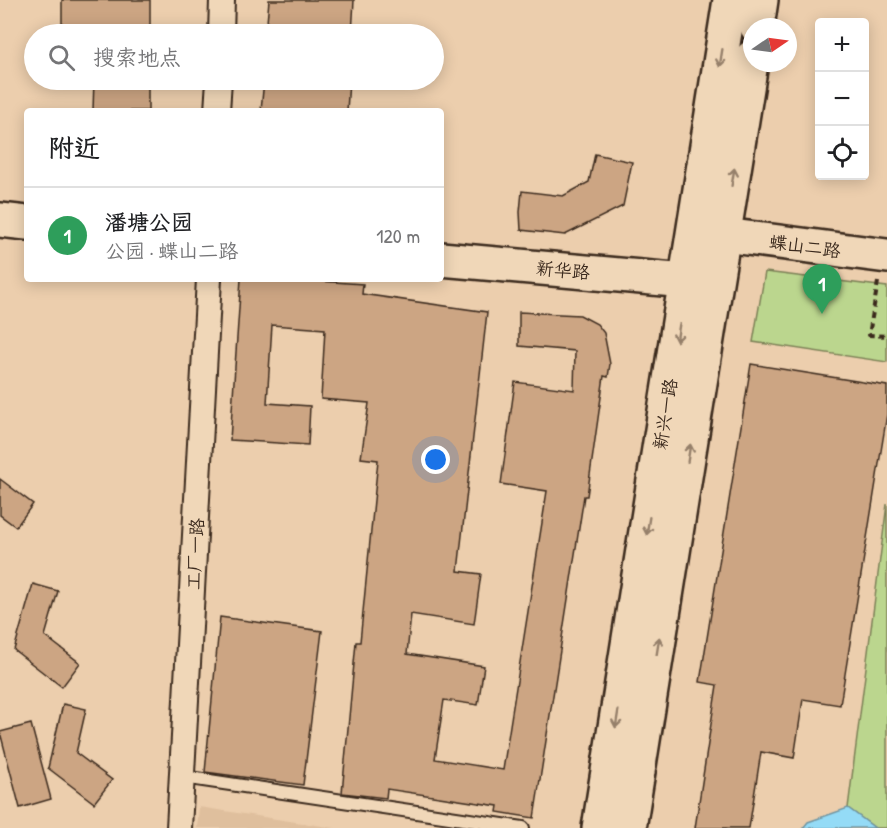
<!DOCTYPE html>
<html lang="zh">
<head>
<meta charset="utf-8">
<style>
	body { margin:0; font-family:"Patrick Hand","LXGW WenKai TC",sans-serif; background:#f6f6f6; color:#202124 }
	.controls { position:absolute; right:18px; top:18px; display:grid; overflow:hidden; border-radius:6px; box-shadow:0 3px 15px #0003 }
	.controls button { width:54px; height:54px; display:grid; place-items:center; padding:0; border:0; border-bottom:2px solid #e0e0e0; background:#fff; color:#202124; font:30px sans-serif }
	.compass { position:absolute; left:743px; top:18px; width:54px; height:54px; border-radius:50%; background:#fff; box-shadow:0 3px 15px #0003; rotate:77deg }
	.you { position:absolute; left:436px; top:460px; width:21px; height:21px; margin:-15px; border:4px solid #fff; border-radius:50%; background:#1a73e8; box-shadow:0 0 0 9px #1a73e833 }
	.badge { display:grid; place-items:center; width:39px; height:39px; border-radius:50%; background:#1a73e8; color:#fff; font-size:20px; font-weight:700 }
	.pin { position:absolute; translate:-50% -50px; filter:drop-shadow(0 2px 3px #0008) }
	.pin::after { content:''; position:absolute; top:32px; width:21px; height:18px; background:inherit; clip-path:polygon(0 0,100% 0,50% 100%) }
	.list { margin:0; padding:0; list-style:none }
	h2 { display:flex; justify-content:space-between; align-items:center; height:78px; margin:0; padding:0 24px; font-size:26px }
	h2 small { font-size:20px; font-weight:400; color:#757577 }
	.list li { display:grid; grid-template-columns:39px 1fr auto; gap:18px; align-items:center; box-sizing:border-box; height:96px; padding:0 24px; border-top:2px solid #e0e0e0 }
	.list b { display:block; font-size:22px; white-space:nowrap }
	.list p { margin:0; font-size:20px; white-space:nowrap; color:#757577 }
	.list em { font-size:20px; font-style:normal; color:#757577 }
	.icon { flex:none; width:33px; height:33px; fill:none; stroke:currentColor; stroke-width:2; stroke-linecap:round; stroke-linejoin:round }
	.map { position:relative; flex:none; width:887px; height:828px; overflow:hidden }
	.search { position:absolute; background:#fff; box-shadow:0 3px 15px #0003; left:24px; top:24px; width:420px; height:66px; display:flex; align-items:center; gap:15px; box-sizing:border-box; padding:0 21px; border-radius:33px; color:#757577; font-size:22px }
	.panel { position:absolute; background:#fff; box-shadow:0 3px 15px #0003; left:24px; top:108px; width:420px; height:174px; border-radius:6px }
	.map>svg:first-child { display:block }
	.built { fill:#dfbf9d }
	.green { fill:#bbd68e; stroke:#7b8056; stroke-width:1.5 }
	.water { fill:#94dbf6; stroke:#7094a0; stroke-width:1.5 }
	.building { fill:#cca583; stroke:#3b2a1e; stroke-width:1.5 }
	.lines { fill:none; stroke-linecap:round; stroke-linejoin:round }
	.lane-casing { stroke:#3b2a1e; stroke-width:16 }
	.street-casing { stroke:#3b2a1e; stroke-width:28 }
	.secondary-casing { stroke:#3b2a1e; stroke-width:38 }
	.path { stroke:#3b2a1e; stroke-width:4; stroke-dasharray:6 4.5; stroke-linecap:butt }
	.lane { stroke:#f0d7b8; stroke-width:12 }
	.street { stroke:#f0d7b8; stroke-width:24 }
	.secondary { stroke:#f0d7b8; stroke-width:33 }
	.oneway { stroke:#96806b }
	.labels { text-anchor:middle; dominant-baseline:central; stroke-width:4.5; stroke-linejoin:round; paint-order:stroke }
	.street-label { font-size:18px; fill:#3b2a1e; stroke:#f0d7b8 }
</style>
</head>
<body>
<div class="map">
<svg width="887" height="828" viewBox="0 0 887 828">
	<rect width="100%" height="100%" fill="#eccead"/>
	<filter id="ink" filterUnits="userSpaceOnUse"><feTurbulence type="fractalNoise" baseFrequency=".0167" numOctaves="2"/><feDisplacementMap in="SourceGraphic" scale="12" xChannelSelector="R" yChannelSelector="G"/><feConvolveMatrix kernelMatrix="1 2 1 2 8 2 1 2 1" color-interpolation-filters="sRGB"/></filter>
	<g filter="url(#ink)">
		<polygon class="built" points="199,807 335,828 197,828"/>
		<g class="green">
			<polygon points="765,272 887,287 887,362 753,342"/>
			<polygon points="887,504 887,828 875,828 848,808"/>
		</g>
		<polygon class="water" points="848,808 875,828 803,828 808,822"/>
		<g class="building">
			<rect x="62" y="0" width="88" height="34"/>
			<polygon points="269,0 354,0 352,34 266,34"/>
			<polygon points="94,80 148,80 148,111 93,111"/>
			<polygon points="264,80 349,80 347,111 261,111"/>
			<polygon points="595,154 632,162 623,206 565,235 521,230 520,212 522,191 563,196 589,182"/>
			<polygon points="241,279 289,279 363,284 362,294 487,312 458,571 481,574 474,624 411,614 407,654 484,666 478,705 444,700 435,759 503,770 547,491 501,484 515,382 574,390 575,351 519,346 519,312 580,315 597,324 604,333 610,364 608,377 604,376 587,496 584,496 534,818 497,812 498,806 387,789 386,798 342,793 356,642 360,642 378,460 361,458 369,403 321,399 325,329 272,325 267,403 310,406 308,445 230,440"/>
			<polygon points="751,364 887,386 887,414 840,705 803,699 794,758 761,752 749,828 695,828 717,685 700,682"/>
			<polygon points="0,479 33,504 16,527 0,515"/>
			<polygon points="33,584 58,591 45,636 80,663 62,687 14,650"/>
			<polygon points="220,617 322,631 303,785 205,772"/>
			<polygon points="63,704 86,709 76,753 112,780 94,803 48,768"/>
			<polygon points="31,724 51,799 20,808 0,732"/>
		</g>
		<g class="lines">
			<g class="lane-casing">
				<polyline id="lane" points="183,777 523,828"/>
			</g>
			<g class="street-casing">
				<g id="street">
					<polyline points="221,34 222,0"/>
					<polyline points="217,111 219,80"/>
					<polyline points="179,828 209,279"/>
				</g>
			</g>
			<g class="secondary-casing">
				<g id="secondary">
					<polyline points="757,27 761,0"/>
					<polyline points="0,220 27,223"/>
					<polyline points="701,232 887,256"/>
					<polyline points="441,259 708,283"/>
					<polyline points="599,828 730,0"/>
					<polyline points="629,828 752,57"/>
				</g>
			</g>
			<polyline class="path" points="878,282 869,335 887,336"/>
			<use href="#lane" class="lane"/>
			<use href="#street" class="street"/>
			<use href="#secondary" class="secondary"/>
		</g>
		<defs><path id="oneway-shaft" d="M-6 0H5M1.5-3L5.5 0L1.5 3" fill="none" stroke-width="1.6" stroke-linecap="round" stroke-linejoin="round" transform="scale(1.5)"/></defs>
		<g class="oneway">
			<use href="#oneway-shaft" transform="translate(721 58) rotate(99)"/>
			<use href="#oneway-shaft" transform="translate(733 177) rotate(-81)"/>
			<use href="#oneway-shaft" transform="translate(678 333) rotate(99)"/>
			<use href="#oneway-shaft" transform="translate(689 453) rotate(-81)"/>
			<use href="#oneway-shaft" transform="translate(648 526) rotate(99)"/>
			<use href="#oneway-shaft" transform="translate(658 646) rotate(-81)"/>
			<use href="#oneway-shaft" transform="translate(617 719) rotate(99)"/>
		</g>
	</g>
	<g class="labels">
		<g class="street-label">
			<text transform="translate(805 246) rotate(8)">蝶山二路</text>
			<text transform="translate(563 270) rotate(5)">新华路</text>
			<text transform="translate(665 414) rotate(-81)">新兴一路</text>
			<text transform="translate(195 554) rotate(-87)">工厂一路</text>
		</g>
	</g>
</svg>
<div class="controls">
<button>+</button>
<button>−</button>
<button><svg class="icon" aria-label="locate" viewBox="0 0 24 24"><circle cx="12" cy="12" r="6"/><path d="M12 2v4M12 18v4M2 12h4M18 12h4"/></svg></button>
</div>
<svg class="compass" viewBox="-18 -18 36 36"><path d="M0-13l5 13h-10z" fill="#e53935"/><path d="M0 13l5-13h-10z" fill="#757577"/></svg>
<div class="you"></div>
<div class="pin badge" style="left:822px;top:314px;background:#2e9e5b">1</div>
<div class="search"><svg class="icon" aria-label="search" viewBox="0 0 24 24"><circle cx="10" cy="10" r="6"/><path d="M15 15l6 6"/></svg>搜索地点</div>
<section class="panel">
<h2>附近<small></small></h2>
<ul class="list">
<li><span class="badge" style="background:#2e9e5b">1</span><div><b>潘塘公园</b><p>公园 · 蝶山二路</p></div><em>120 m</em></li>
</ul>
</section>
</div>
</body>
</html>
